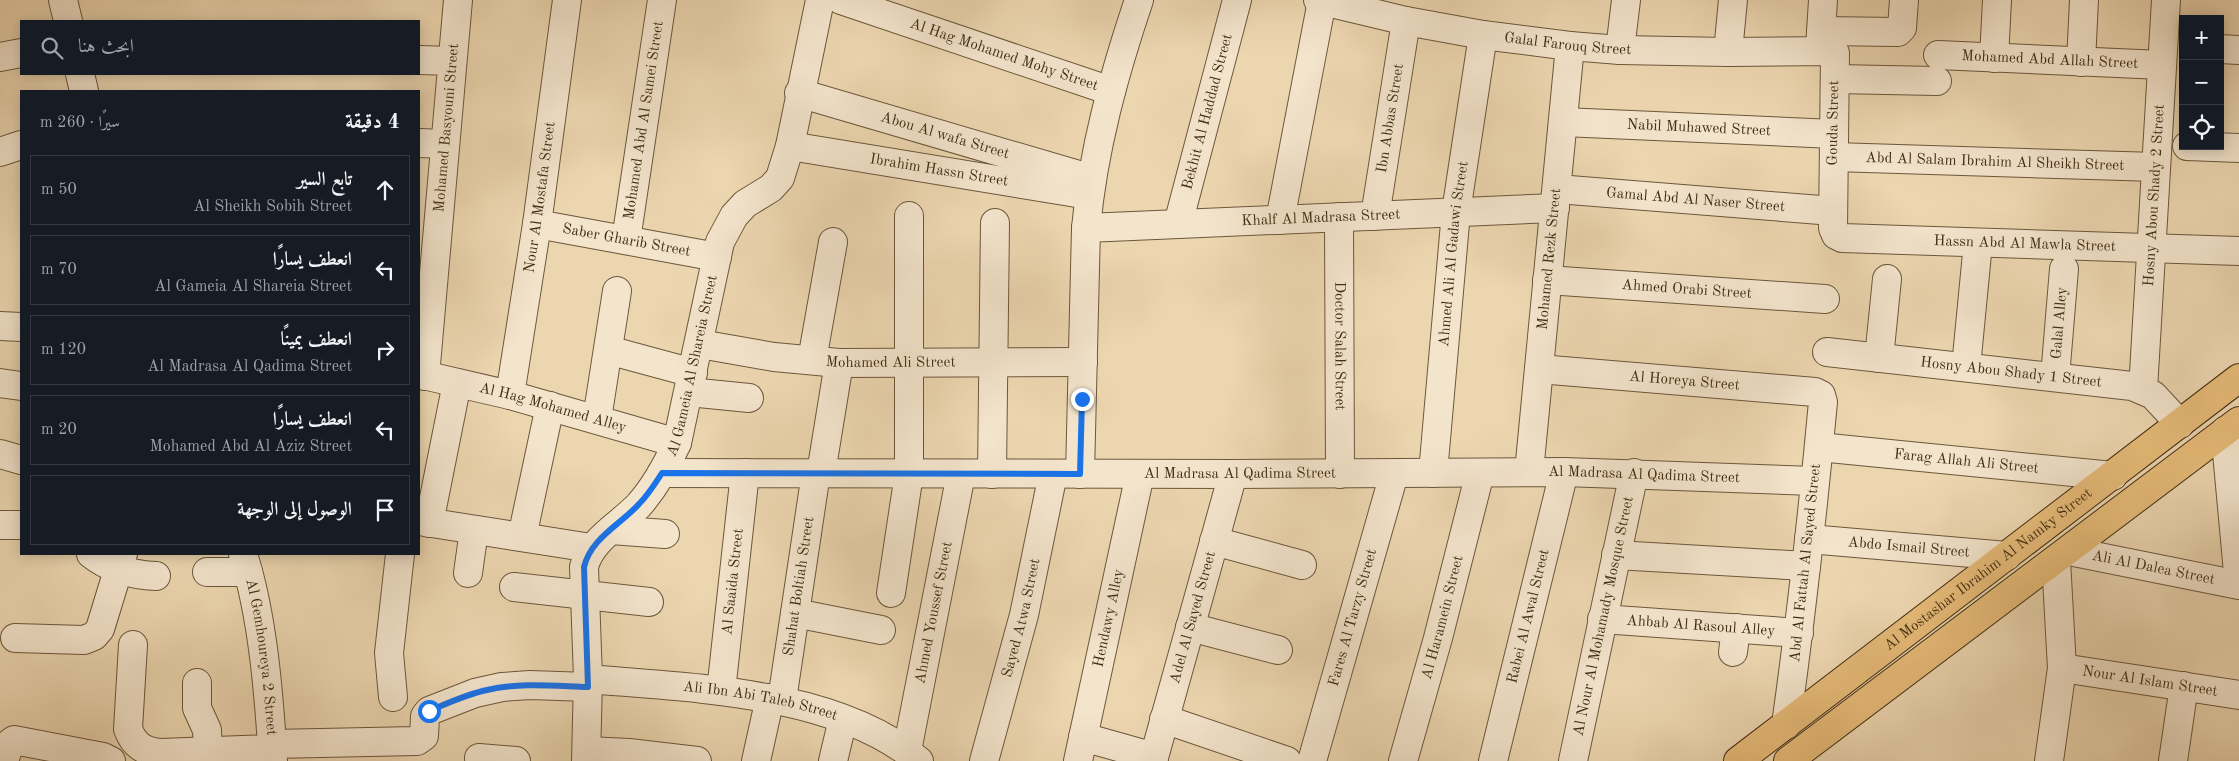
<!DOCTYPE html>
<html lang="ar">
<head>
<meta charset="utf-8">
<style>
	body { margin:0; font-family:"Old Standard TT",Amiri,serif; background:#242831; color:#f1f3f6; direction:rtl }
	.controls { position:absolute; right:15px; top:15px; display:grid; overflow:hidden; border-radius:0px; box-shadow:0 2px 12px #0003 }
	.controls button { width:45px; height:45px; display:grid; place-items:center; padding:0; border:0; border-bottom:1px solid #363941; background:#171b24; color:#f1f3f6; font:25px sans-serif }
	.stop { position:absolute; width:15px; height:15px; margin:-11px; border:4px solid #1a73e8; border-radius:50%; background:#fff }
	.stop.end { background:#1a73e8; border-color:#fff; box-shadow:0 1px 5px #0008 }
	.list { margin:0; padding:0; list-style:none }
	h2 { display:flex; justify-content:space-between; align-items:center; height:65px; margin:0; padding:0 20px; font-size:21px }
	h2 small { font-size:16px; font-weight:400; color:#9ea1a6 }
	.list li { display:grid; grid-template-columns:32px 1fr auto; gap:15px; align-items:center; box-sizing:border-box; height:70px; margin:0 10px 10px; padding:0 10px; border:1px solid #363941; border-radius:0px }
	.list b { display:block; font-size:19px; white-space:nowrap }
	.list p { margin:0; font-size:16px; white-space:nowrap; color:#9ea1a6 }
	.list em { font-size:16px; font-style:normal; color:#9ea1a6 }
	.icon { flex:none; width:28px; height:28px; fill:none; stroke:currentColor; stroke-width:2; stroke-linecap:round; stroke-linejoin:round }
	.map { position:relative; flex:none; width:2239px; height:761px; overflow:hidden; direction:ltr }
	.search { position:absolute; background:#171b24; box-shadow:0 2px 12px #0003; left:20px; top:20px; width:400px; height:55px; display:flex; align-items:center; gap:12px; box-sizing:border-box; padding:0 18px; border-radius:0px; color:#9ea1a6; font-size:19px }
	.panel { position:absolute; background:#171b24; box-shadow:0 2px 12px #0003; left:20px; top:90px; width:400px; height:465px; border-radius:0px; direction:rtl }
	.map>svg:first-child { display:block }
	.lines { fill:none; stroke-linecap:round; stroke-linejoin:round }
	.minor-casing { stroke:#6c573b; stroke-width:30 }
	.major-casing { stroke:#412d14; stroke-width:30 }
	.minor { stroke:#f3e4cc; stroke-width:28 }
	.major { stroke:#e6bb78; stroke-width:28 }
	.route { stroke:#1a73e8; stroke-width:6 }
	.labels { text-anchor:middle; dominant-baseline:central; stroke-width:4; stroke-linejoin:round; paint-order:stroke }
	.street-label { font-size:15px; fill:#412d14; stroke:#f3e4cc }
</style>
</head>
<body>
<div class="map">
<svg width="2239" height="761" viewBox="0 0 2239 761">
	<rect width="100%" height="100%" fill="#ecd6b0"/>
	<filter id="stains"><feTurbulence type="fractalNoise" baseFrequency=".004" numOctaves="4"/><feColorMatrix values="0 0 0 0 .2 0 0 0 0 .09 0 0 0 0 .02 0 0 0 .5 -.17"/></filter>
	<radialGradient id="worn" r=".72"><stop offset=".6" stop-color="#630" stop-opacity="0"/><stop offset="1" stop-color="#630" stop-opacity=".3"/></radialGradient>
	<g class="lines">
		<g class="minor-casing">
			<g id="minor">
				<polyline points="63,0 68,21"/>
				<path id="s1" d="M841,0L1111,91"/>
				<path id="s2" d="M1318,0L1406,21L1483,35L1570,46L1620,50L1728,52L1834,51L1835,53L1833,228L1836,235L1842,238L2239,251"/>
				<polyline points="1821,31 1898,32 1902,28 1904,0"/>
				<polyline points="1820,49 1823,0"/>
				<polyline points="2220,49 2239,50"/>
				<polyline points="1620,50 1626,0"/>
				<polyline points="1728,52 1733,0"/>
				<path id="s3" d="M1938,55L2162,65"/>
				<polyline points="0,57 21,53"/>
				<polyline points="1994,58 1997,0"/>
				<polyline points="419,60 452,61"/>
				<polyline points="2081,62 2084,0"/>
				<polyline points="80,74 84,91"/>
				<polyline points="1835,79 1937,81"/>
				<path id="s4" d="M799,93L1092,179"/>
				<path id="s5" d="M1563,122L1834,134"/>
				<polyline points="419,143 445,144"/>
				<path id="s6" d="M790,146L1089,195"/>
				<polyline points="2187,146 2239,148"/>
				<polyline points="0,152 21,145"/>
				<path id="s7" d="M1834,157L2156,167"/>
				<path id="s8" d="M1557,189L1833,211"/>
				<path id="s9" d="M1375,216L1406,21"/>
				<path id="s10" d="M1339,217L1340,474"/>
				<polyline points="1280,220 1322,1"/>
				<path id="s11" d="M537,224L717,257"/>
				<path id="s12" d="M1178,224L1237,0"/>
				<path id="s13" d="M1086,228L1555,208"/>
				<path id="s14" d="M626,240L662,0"/>
				<path id="s15" d="M1547,280L1825,299"/>
				<polyline points="0,326 21,327"/>
				<path id="s16" d="M700,344L774,357L839,363L1083,362"/>
				<polyline points="608,350 693,373"/>
				<path id="s17" d="M1827,352L2132,386L2153,395L2180,424"/>
				<polyline points="1879,358 1887,279"/>
				<polyline points="812,360 833,242"/>
				<polyline points="1966,367 1978,243"/>
				<path id="s18" d="M1539,369L1815,392L1821,395L1823,402C1813,510 1801,617 1786,725"/>
				<path id="s19" d="M419,374L510,395L677,443"/>
				<path id="s20" d="M425,376L458,0"/>
				<path id="s21" d="M2055,377L2064,269"/>
				<polyline points="0,383 21,386"/>
				<path id="s22" d="M2143,390L2166,0"/>
				<polyline points="689,392 749,398"/>
				<path id="s23" d="M510,395L537,224L567,0"/>
				<polyline points="597,419 617,291"/>
				<polyline points="2225,431 2239,583"/>
				<path id="s24" d="M1819,447L2113,476"/>
				<polyline points="0,454 21,460"/>
				<path id="s25" d="M1529,472L1570,46"/>
				<path id="s26" d="M662,473L1233,474L1564,472L1815,481"/>
				<polyline points="821,473 839,363"/>
				<path id="s27" d="M1433,473L1456,212L1483,35"/>
				<polyline points="992,474 995,223"/>
				<path d="M1080,474L1086,228C1093,150 1114,74 1139,0"/>
				<polyline points="419,521 591,548"/>
				<polyline points="429,523 457,383"/>
				<polyline points="0,525 21,525"/>
				<polyline points="611,530 665,534"/>
				<polyline points="522,537 550,406"/>
				<path id="s28" d="M1809,539L2007,556"/>
				<polyline points="1214,541 1302,565"/>
				<path id="s29" d="M2069,551L2239,585"/>
				<path d="M91,554C110,569 131,575 156,576"/>
				<path id="s30" d="M243,554C263,617 269,695 273,761"/>
				<polyline points="1616,555 1806,566"/>
				<polyline points="207,572 248,572"/>
				<polyline points="468,573 474,530"/>
				<polyline points="514,587 649,602"/>
				<polyline points="891,593 909,474 909,216"/>
				<polyline points="795,613 881,630"/>
				<path id="s31" d="M1602,619L1799,633"/>
				<polyline points="1190,627 1278,650"/>
				<polyline points="15,638 84,640 94,636 100,629 123,554"/>
				<path d="M133,645L128,729C134,745 143,751 160,753L273,749"/>
				<polyline points="1733,652 1736,628"/>
				<path id="s32" d="M2062,668L2239,695"/>
				<path id="s33" d="M588,679C692,688 836,691 919,761"/>
				<polyline points="197,683 197,708 207,730 208,751"/>
				<path id="s34" d="M721,691L745,473"/>
				<polyline points="393,697 389,653 400,554"/>
				<path id="s35" d="M782,700L816,473"/>
				<polyline points="1164,719 1287,761"/>
				<polyline points="1083,737 1154,757"/>
				<polyline points="272,744 417,741 424,736 425,716 429,711 475,693 502,687 530,685 588,687"/>
				<polyline points="587,751 629,753 697,761"/>
				<path id="s36" d="M907,751L961,474"/>
				<polyline points="479,758 516,761"/>
				<polyline points="4,761 10,743 14,740 103,757 111,761"/>
				<path id="s37" d="M586,761L588,679L584,567C591,539 619,526 639,505C655,487 667,465 677,443L720,242L734,216L745,204L771,188L780,178L790,146L820,0"/>
				<polyline points="756,761 770,698"/>
				<polyline points="833,761 843,719"/>
				<path id="s38" d="M984,761L1024,615L1053,474"/>
				<path id="s39" d="M1078,761L1140,474"/>
				<path id="s40" d="M1153,761L1233,474"/>
				<path id="s41" d="M1312,761L1394,474"/>
				<path id="s42" d="M1403,761L1438,638L1480,473"/>
				<path id="s43" d="M1493,761L1564,472"/>
				<path id="s44" d="M1573,761L1634,473"/>
				<polyline points="2049,761 2062,668 2056,560"/>
				<polyline points="2173,761 2184,686"/>
			</g>
		</g>
		<g class="major-casing">
			<g id="major">
				<path id="s45" d="M1738,761L2239,378"/>
				<polyline points="1788,761 2239,421"/>
			</g>
		</g>
		<use href="#minor" class="minor"/>
		<use href="#major" class="major"/>
	</g>
	<g class="lines">
		<path class="route" d="M429,711C448,703 467,694 487,690C520,682 555,686 588,687L584,567C591,538 620,525 639,504C648,495 655,484 662,473L1080,474L1082,399"/>
	</g>
	<g class="labels">
		<g class="street-label">
			<text stroke="none"><textPath href="#s2" startOffset="254">Galal Farouq Street</textPath></text>
			<text stroke="none"><textPath href="#s1" startOffset="172">Al Hag Mohamed Mohy Street</textPath></text>
			<text stroke="none"><textPath href="#s3" startOffset="112">Mohamed Abd Allah Street</textPath></text>
			<text stroke="none"><textPath href="#s12" startOffset="116">Bekhit Al Haddad Street</textPath></text>
			<text stroke="none"><textPath href="#s9" startOffset="99">Ibn Abbas Street</textPath></text>
			<text stroke="none"><textPath href="#s14" startOffset="121">Mohamed Abd Al Samei Street</textPath></text>
			<text transform="translate(1834 123) rotate(-89)">Gouda Street</text>
			<text stroke="none"><textPath href="#s20" startOffset="249">Mohamed Basyouni Street</textPath></text>
			<text stroke="none"><textPath href="#s5" startOffset="136">Nabil Muhawed Street</textPath></text>
			<text stroke="none"><textPath href="#s4" startOffset="152">Abou Al wafa Street</textPath></text>
			<text stroke="none"><textPath href="#s7" startOffset="161">Abd Al Salam Ibrahim Al Sheikh Street</textPath></text>
			<text stroke="none"><textPath href="#s6" startOffset="151">Ibrahim Hassn Street</textPath></text>
			<text stroke="none"><textPath href="#s22" startOffset="195">Hosny Abou Shady 2 Street</textPath></text>
			<text stroke="none"><textPath href="#s23" startOffset="200">Nour Al Mostafa Street</textPath></text>
			<text stroke="none"><textPath href="#s8" startOffset="139">Gamal Abd Al Naser Street</textPath></text>
			<text stroke="none"><textPath href="#s13" startOffset="235">Khalf Al Madrasa Street</textPath></text>
			<text stroke="none"><textPath href="#s11" startOffset="91">Saber Gharib Street</textPath></text>
			<text stroke="none"><textPath href="#s2" startOffset="895">Hassn Abd Al Mawla Street</textPath></text>
			<text stroke="none"><textPath href="#s27" startOffset="220">Ahmed Ali Al Gadawi Street</textPath></text>
			<text stroke="none"><textPath href="#s25" startOffset="214">Mohamed Rezk Street</textPath></text>
			<text stroke="none"><textPath href="#s15" startOffset="140">Ahmed Orabi Street</textPath></text>
			<text stroke="none"><textPath href="#s21" startOffset="54">Galal Alley</textPath></text>
			<text stroke="none"><textPath href="#s10" startOffset="129">Doctor Salah Street</textPath></text>
			<text stroke="none"><textPath href="#s16" startOffset="192">Mohamed Ali Street</textPath></text>
			<text stroke="none"><textPath href="#s37" startOffset="430">Al Gameia Al Shareia Street</textPath></text>
			<text stroke="none"><textPath href="#s17" startOffset="185">Hosny Abou Shady 1 Street</textPath></text>
			<text stroke="none"><textPath href="#s18" startOffset="146">Al Horeya Street</textPath></text>
			<text stroke="none"><textPath href="#s19" startOffset="138">Al Hag Mohamed Alley</textPath></text>
			<text stroke="none"><textPath href="#s24" startOffset="148">Farag Allah Ali Street</textPath></text>
			<text stroke="none"><textPath href="#s26" startOffset="578">Al Madrasa Al Qadima Street</textPath></text>
			<text stroke="none"><textPath href="#s26" startOffset="982">Al Madrasa Al Qadima Street</textPath></text>
			<text stroke="none"><textPath href="#s28" startOffset="100">Abdo Ismail Street</textPath></text>
			<text transform="translate(1806 563) rotate(-84)">Abd Al Fattah Al Sayed Street</text>
			<text stroke="none"><textPath href="#s29" startOffset="86">Ali Al Dalea Street</textPath></text>
			<text stroke="none"><textPath href="#s45" startOffset="315">Al Mostashar Ibrahim Al Namky Street</textPath></text>
			<text stroke="none"><textPath href="#s34" startOffset="110">Al Saaida Street</textPath></text>
			<text stroke="none"><textPath href="#s35" startOffset="115">Shahat Boltiah Street</textPath></text>
			<text stroke="none"><textPath href="#s36" startOffset="141">Ahmed Youssef Street</textPath></text>
			<text stroke="none"><textPath href="#s41" startOffset="149">Fares Al Tarzy Street</textPath></text>
			<text stroke="none"><textPath href="#s42" startOffset="149">Al Haramein Street</textPath></text>
			<text stroke="none"><textPath href="#s43" startOffset="149">Rabei Al Awal Street</textPath></text>
			<text stroke="none"><textPath href="#s44" startOffset="148">Al Nour Al Mohamady Mosque Street</textPath></text>
			<text stroke="none"><textPath href="#s38" startOffset="148">Sayed Atwa Street</textPath></text>
			<text stroke="none"><textPath href="#s39" startOffset="146">Hendawy Alley</textPath></text>
			<text stroke="none"><textPath href="#s40" startOffset="149">Adel Al Sayed Street</textPath></text>
			<text stroke="none"><textPath href="#s31" startOffset="99">Ahbab Al Rasoul Alley</textPath></text>
			<text stroke="none"><textPath href="#s30" startOffset="105">Al Gemhoureya 2 Street</textPath></text>
			<text stroke="none"><textPath href="#s32" startOffset="89">Nour Al Islam Street</textPath></text>
			<text stroke="none"><textPath href="#s33" startOffset="174">Ali Ibn Abi Taleb Street</textPath></text>
		</g>
	</g>
	<rect width="100%" height="100%" filter="url(#stains)"/>
	<rect width="100%" height="100%" fill="url(#worn)"/>
</svg>
<div class="controls">
<button>+</button>
<button>−</button>
<button><svg class="icon" aria-label="locate" viewBox="0 0 24 24"><circle cx="12" cy="12" r="6"/><path d="M12 2v4M12 18v4M2 12h4M18 12h4"/></svg></button>
</div>
<div class="stop" style="left:429px;top:711px"></div>
<div class="stop end" style="left:1082px;top:399px"></div>
<div class="search"><svg class="icon" aria-label="search" viewBox="0 0 24 24"><circle cx="10" cy="10" r="6"/><path d="M15 15l6 6"/></svg>ابحث هنا</div>
<section class="panel">
<h2>4 دقيقة<small>سيرًا · 260 m</small></h2>
<ul class="list">
<li><svg class="icon" aria-label="ahead" viewBox="0 0 24 24"><path d="M12 20V5M6 11l6-6 6 6"/></svg><div><b>تابع السير</b><p>Al Sheikh Sobih Street</p></div><em>50 m</em></li>
<li><svg class="icon" aria-label="left" viewBox="0 0 24 24"><path d="M17 20v-9H6M10 6l-5 5 5 5"/></svg><div><b>انعطف يسارًا</b><p>Al Gameia Al Shareia Street</p></div><em>70 m</em></li>
<li><svg class="icon" aria-label="right" viewBox="0 0 24 24"><path d="M7 20v-9h11M14 6l5 5-5 5"/></svg><div><b>انعطف يمينًا</b><p>Al Madrasa Al Qadima Street</p></div><em>120 m</em></li>
<li><svg class="icon" aria-label="left" viewBox="0 0 24 24"><path d="M17 20v-9H6M10 6l-5 5 5 5"/></svg><div><b>انعطف يسارًا</b><p>Mohamed Abd Al Aziz Street</p></div><em>20 m</em></li>
<li><svg class="icon" aria-label="arrive" viewBox="0 0 24 24"><path d="M6 21V4h12l-3 4 3 4H6"/></svg><div><b>الوصول إلى الوجهة</b></div></li>
</ul>
</section>
</div>
</body>
</html>
